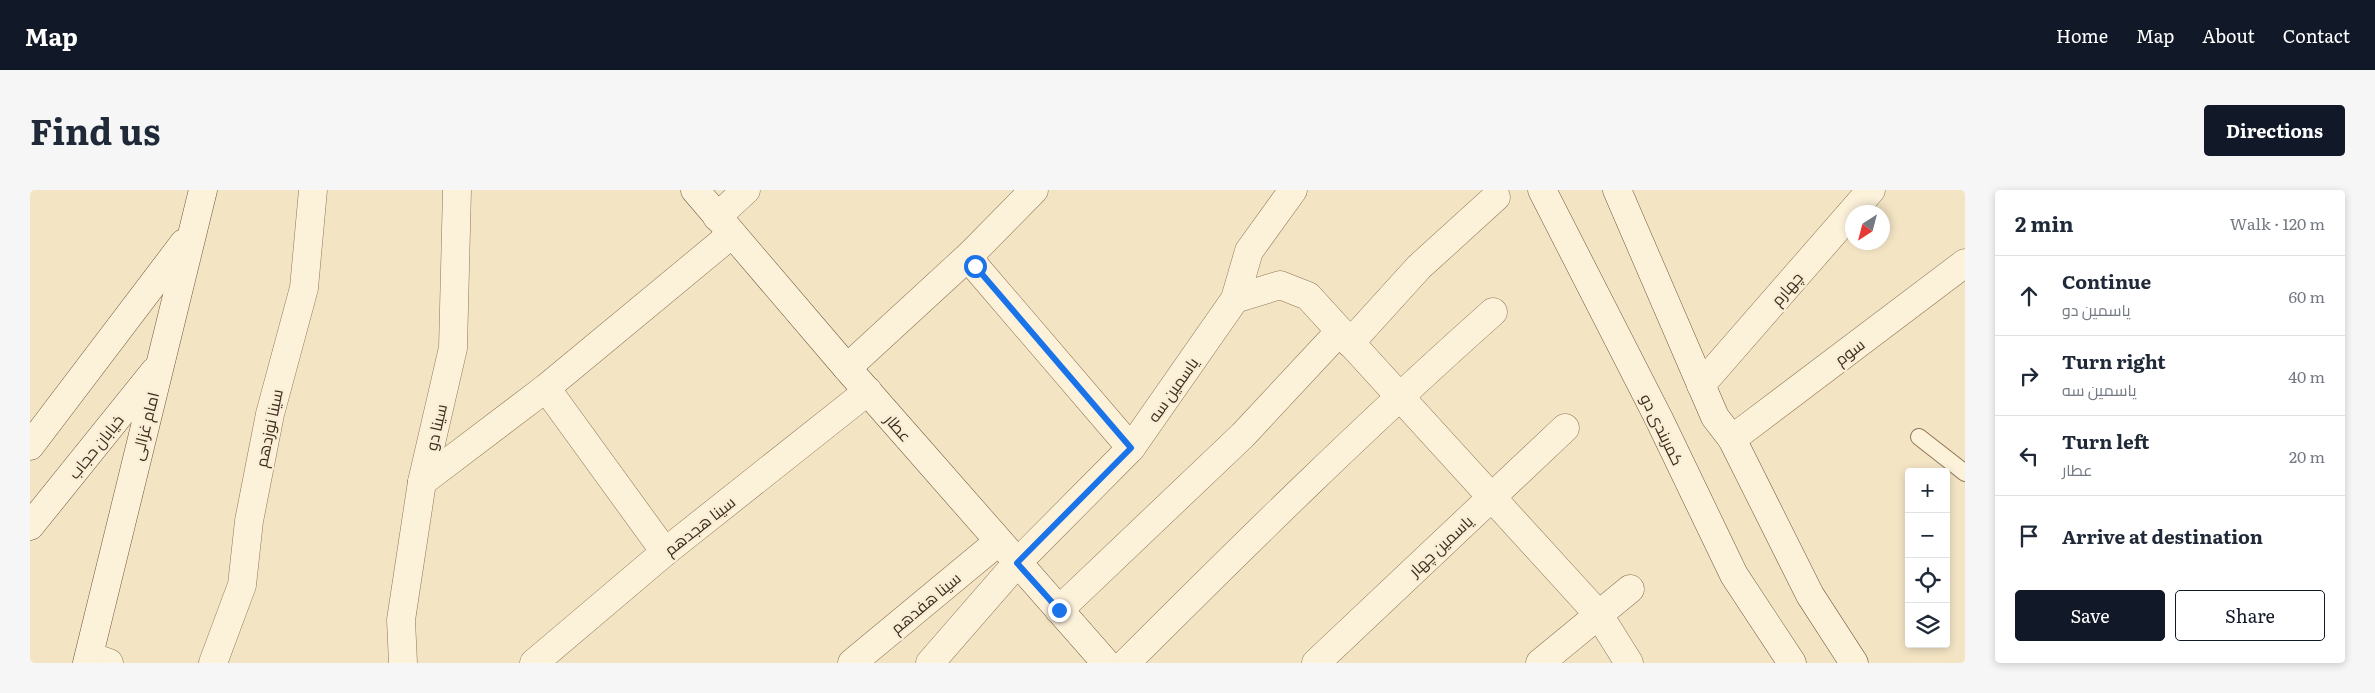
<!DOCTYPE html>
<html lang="en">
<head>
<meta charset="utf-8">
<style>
	body { margin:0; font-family:Literata,Cairo,serif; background:#f6f6f7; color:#1f2937 }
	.controls { position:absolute; right:15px; bottom:15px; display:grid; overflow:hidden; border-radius:5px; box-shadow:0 2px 8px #0003 }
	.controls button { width:45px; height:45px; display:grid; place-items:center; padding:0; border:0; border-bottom:1px solid #e0e1e3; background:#fff; color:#1f2937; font:25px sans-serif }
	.compass { position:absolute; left:1815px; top:15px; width:45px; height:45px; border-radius:50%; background:#fff; box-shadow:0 2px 8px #0003; rotate:216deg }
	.stop { position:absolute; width:15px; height:15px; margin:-11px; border:4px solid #1a73e8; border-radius:50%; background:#fff }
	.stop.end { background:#1a73e8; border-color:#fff; box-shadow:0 1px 5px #0008 }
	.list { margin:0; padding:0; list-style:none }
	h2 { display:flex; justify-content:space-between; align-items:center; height:65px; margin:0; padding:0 20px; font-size:21px }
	h2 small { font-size:16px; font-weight:400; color:#747a83 }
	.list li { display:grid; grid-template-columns:32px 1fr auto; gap:15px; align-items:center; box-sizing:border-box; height:80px; padding:0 20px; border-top:1px solid #e0e1e3 }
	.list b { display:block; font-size:19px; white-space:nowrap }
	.list p { margin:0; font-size:16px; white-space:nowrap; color:#747a83 }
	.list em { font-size:16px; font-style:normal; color:#747a83 }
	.actions { display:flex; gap:10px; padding:15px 20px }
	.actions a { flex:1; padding:11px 0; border:1px solid #111827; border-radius:5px; text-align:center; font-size:18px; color:#111827 }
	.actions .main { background:#111827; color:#fff }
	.icon { flex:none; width:28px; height:28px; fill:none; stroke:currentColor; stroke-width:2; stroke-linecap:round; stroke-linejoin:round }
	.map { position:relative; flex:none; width:1935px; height:473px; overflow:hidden; border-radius:5px }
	header { display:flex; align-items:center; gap:30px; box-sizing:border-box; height:70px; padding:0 25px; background:#111827; color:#fff }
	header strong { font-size:24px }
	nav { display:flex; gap:28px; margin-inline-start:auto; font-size:18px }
	.intro { display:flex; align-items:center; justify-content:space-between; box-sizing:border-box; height:120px; padding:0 30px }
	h1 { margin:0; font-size:35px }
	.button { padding:12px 22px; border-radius:5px; background:#111827; color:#fff; font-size:18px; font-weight:700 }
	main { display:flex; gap:30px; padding:0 30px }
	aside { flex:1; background:#fff; border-radius:5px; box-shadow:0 2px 8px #0003 }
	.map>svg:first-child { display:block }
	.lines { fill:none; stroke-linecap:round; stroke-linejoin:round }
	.lane-casing { stroke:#907558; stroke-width:18 }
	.street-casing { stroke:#907558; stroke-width:29 }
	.secondary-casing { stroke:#72563b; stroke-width:29 }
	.lane { stroke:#fcf1d9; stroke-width:16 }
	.street { stroke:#fcf1d9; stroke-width:28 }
	.secondary { stroke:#fcf1d9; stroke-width:28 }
	.route { stroke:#1a73e8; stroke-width:6 }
	.labels { text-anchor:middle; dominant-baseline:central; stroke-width:4.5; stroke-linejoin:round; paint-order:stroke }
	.street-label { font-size:16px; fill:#3e2d1e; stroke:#f9eed5 }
</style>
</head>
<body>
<header>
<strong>Map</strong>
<nav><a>Home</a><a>Map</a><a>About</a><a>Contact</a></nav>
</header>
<div class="intro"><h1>Find us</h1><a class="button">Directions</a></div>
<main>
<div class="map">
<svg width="1935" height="473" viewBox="0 0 1935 473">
	<rect width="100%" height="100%" fill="#f3e4c4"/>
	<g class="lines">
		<g class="lane-casing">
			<polyline id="lane" points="1889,247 1935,283"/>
		</g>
		<g class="street-casing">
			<g id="street">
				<polyline points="1004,0 941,64 945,76 1101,258"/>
				<polyline points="687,27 716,0"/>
				<polyline points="1205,109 1250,95 1278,106 1569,425 1599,473"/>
				<polyline points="1320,153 1389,77 1466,7"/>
				<polyline points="817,178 941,64"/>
				<polyline points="1671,195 1841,0"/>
				<polyline points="516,198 635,362"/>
				<polyline points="1702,249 1935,73"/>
				<polyline points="392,292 516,198 702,44"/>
				<polyline points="1029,420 1213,245 1310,141"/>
				<polyline points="59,466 79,473"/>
				<polyline points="183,473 212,395 219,331 240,224 274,98 283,0"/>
				<polyline points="373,473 371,430 392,292 423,158 427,0"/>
				<polyline points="504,473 635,362 838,201"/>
				<polyline points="822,473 968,352"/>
				<polyline points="900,473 987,373 1101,258 1205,109 1219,61 1263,0"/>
				<path d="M1096,473C1216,353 1337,234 1463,122"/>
				<polyline points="1286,473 1535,238"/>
				<polyline points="1510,473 1600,399"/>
			</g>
		</g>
		<g class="secondary-casing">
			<g id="secondary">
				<polyline points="665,0 817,178 1076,473"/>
				<polyline points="1512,0 1629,229 1704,385 1762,473"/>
				<polyline points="1587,0 1685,227 1702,249 1780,405 1824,473"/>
				<polyline points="0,256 154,53"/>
				<polyline points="0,336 124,182"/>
				<polyline points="57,473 173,0"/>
			</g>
		</g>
		<use href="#lane" class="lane"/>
		<use href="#street" class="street"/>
		<use href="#secondary" class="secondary"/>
	</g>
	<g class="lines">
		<polyline class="route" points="945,76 1101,258 987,373 1029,420"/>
	</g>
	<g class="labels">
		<g class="street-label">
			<text transform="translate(1756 98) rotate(-49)">چهارم</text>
			<text transform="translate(1819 161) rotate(-37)">سوم</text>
			<text transform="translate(1142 199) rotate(-55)">یاسمین سه</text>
			<text transform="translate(114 236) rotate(-76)">امام غزالی</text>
			<text transform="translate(405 237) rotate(-77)">سینا دو</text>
			<text transform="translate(869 237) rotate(49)">عطار</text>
			<text transform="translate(238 238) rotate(-78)">سینا نوزدهم</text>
			<text transform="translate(1633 239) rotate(64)">کمربندی دو</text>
			<text transform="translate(65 256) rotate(-51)">خیابان حجاب</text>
			<text transform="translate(669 335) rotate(-38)">سینا هجدهم</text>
			<text transform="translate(1410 355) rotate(-43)">یاسمین چهار</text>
			<text transform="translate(895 412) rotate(-40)">سینا هفدهم</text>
		</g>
	</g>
</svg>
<div class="controls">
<button>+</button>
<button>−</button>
<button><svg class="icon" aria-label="locate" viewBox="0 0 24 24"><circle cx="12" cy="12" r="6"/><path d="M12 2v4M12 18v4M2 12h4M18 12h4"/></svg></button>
<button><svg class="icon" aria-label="layers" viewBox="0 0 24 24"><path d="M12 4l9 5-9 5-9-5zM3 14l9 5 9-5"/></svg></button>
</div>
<svg class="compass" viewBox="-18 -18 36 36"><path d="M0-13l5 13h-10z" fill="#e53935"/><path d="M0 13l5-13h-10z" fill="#747a83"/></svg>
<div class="stop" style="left:945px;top:76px"></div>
<div class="stop end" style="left:1029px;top:420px"></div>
</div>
<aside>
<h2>2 min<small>Walk · 120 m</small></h2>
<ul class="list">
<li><svg class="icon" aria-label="ahead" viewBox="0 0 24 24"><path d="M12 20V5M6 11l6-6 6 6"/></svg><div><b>Continue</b><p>یاسمین دو</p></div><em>60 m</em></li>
<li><svg class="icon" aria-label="right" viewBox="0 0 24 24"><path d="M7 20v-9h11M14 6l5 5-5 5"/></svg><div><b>Turn right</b><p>یاسمین سه</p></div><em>40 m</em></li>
<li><svg class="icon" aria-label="left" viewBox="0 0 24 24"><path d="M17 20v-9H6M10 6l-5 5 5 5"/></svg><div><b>Turn left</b><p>عطار</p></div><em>20 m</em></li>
<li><svg class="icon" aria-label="arrive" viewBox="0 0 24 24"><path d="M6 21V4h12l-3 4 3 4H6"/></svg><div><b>Arrive at destination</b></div></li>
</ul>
<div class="actions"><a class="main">Save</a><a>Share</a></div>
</aside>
</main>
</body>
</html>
